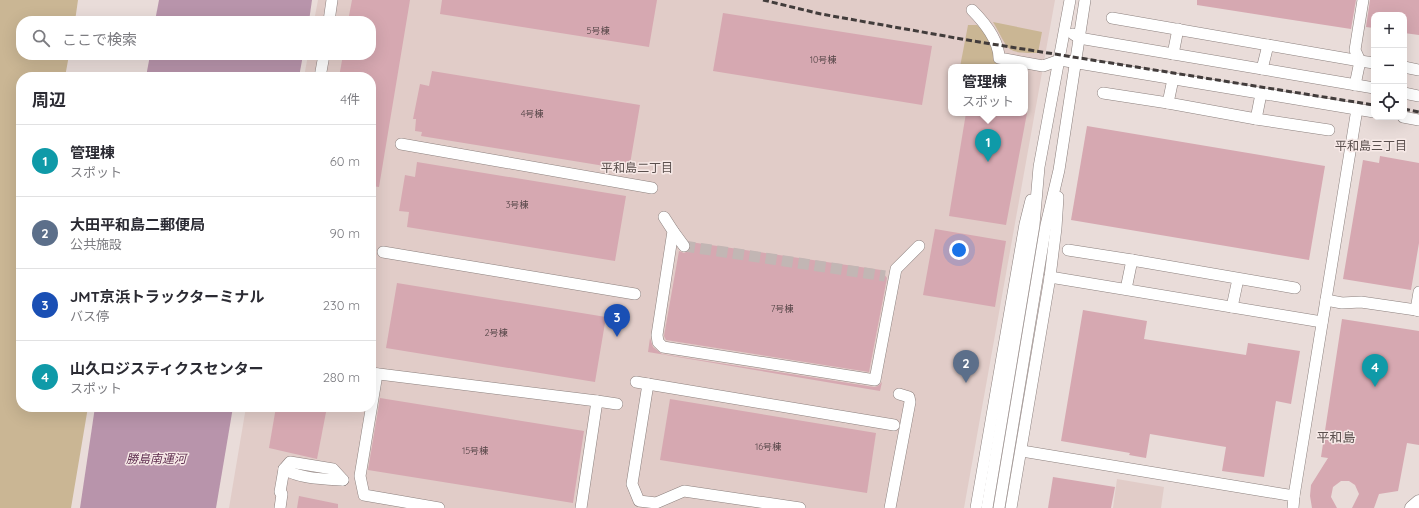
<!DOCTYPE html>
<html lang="ja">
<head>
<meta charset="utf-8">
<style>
	body { margin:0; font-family:Quicksand,"Noto Sans JP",sans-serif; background:#f7f7f7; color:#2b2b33 }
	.controls { position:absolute; right:12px; top:12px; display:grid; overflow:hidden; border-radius:8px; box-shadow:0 4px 16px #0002 }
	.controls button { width:36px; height:36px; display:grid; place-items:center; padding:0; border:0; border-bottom:1px solid #e1e1e2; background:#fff; color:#2b2b33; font:20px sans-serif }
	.you { position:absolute; left:959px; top:250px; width:14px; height:14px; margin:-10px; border:3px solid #fff; border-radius:50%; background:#1a73e8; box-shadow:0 0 0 6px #1a73e833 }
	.badge { display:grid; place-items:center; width:26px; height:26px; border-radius:50%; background:#4171e2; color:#fff; font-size:13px; font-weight:700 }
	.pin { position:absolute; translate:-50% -33px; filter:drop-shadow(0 1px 2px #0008) }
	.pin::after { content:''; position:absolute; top:21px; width:14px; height:12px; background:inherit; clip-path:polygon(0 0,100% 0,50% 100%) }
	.popup { position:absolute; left:948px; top:64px; width:80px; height:52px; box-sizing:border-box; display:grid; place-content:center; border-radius:8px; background:#fff; filter:drop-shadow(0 1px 3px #0005); font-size:13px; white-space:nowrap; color:#7c7c81 }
	.popup b { font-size:15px; color:#2b2b33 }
	.popup::after { content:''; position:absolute; left:50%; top:100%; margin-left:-8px; border:8px solid transparent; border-top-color:#fff }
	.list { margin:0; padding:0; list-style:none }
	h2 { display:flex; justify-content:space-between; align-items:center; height:52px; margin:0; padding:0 16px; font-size:17px }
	h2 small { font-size:13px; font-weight:400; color:#7c7c81 }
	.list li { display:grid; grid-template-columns:26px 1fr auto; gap:12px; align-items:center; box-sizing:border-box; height:72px; padding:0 16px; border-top:1px solid #e1e1e2 }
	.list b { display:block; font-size:15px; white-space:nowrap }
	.list p { margin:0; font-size:13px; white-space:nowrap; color:#7c7c81 }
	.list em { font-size:13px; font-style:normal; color:#7c7c81 }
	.icon { flex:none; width:22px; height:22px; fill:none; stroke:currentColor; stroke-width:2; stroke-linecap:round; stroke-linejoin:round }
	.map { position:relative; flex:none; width:1419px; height:508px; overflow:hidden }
	.search { position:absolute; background:#fff; box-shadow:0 4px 16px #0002; left:16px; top:16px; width:360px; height:44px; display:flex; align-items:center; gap:10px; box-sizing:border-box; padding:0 14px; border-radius:16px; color:#7c7c81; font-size:15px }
	.panel { position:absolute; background:#fff; box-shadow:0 4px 16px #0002; left:16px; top:72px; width:360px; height:340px; border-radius:16px }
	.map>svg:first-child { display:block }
	.built { fill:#e1ccc8; fill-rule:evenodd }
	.green { fill:#cab694 }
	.water { fill:#b894ab }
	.building { fill:#d6a8b1 }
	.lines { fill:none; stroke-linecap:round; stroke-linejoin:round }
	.minor-tunnel { stroke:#c2b6b4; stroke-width:11; stroke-dasharray:11 5.5; stroke-linecap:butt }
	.minor-casing { stroke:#8c807e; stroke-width:12 }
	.major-casing { stroke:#8c807e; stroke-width:15 }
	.minor { stroke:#fff; stroke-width:11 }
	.major { stroke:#fff; stroke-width:14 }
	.rail { stroke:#423c3b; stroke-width:3; stroke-dasharray:6 3; stroke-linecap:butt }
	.labels { text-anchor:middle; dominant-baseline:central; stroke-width:3; stroke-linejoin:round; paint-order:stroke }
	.number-label { font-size:9px; fill:#514244 }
	.neighbourhood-label { font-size:12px; fill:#5a4f4d; stroke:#f7e9e7 }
	.water-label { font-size:12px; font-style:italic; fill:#5e2d4f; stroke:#f7e9e7 }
	.quarter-label { font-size:13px; fill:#5a4f4d; stroke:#f7e9e7 }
</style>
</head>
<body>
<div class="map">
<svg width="1419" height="508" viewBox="0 0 1419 508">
	<rect width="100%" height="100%" fill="#e9dcd9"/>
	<g class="built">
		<path d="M318,0H1055L964,508H229L246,407H371V77H304L308,55H371V21H314ZM951,67H1025V113H951Z"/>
		<polygon points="1117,479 1164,487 1161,508 1113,508"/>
	</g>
	<g class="green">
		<polygon points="0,0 78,0 75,21 21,21 21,55 69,55 65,77 21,77 21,407 88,407 71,508 0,508"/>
		<path d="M993,22L1042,32L1038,53C1004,53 1010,51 993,22Z"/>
		<path d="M968,25H977C987,34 1000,53 996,67H960Z"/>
	</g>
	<g class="water">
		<polygon points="159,0 312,0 309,21 155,21"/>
		<polygon points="150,55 303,55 299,77 146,77"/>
		<polygon points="95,407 233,407 216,508 80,508"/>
	</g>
	<g class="building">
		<polygon points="352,0 410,0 379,187 371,186 371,77 339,77 343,55 371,55 371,21 348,21"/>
		<polygon points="442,0 657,0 649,47 440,14"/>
		<polygon points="1197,0 1356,0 1351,29 1197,5"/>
		<polygon points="1370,0 1419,0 1419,35 1404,33 1404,15 1374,15 1374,28 1366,27"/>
		<polygon points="723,13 932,46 922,105 713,71"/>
		<polygon points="432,71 640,105 629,170 421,136 422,132 415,131 416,119 413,119 420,84 429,86"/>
		<polygon points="966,113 1027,113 1006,225 949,216"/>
		<polygon points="1087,126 1325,166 1309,260 1071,220"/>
		<polygon points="1380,156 1419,163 1419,243 1411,290 1343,279 1363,160 1379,163"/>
		<polygon points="417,162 626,196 615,261 407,227 409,212 399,211 405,175 415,177"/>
		<polygon points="935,229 1006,241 995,307 923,295"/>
		<polygon points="690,242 881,270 887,278 869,372 666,340 664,336 679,251 684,253 688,251 691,246"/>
		<polygon points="397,283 606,317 595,382 386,348"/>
		<polygon points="1083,310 1147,321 1144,339 1246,355 1248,343 1300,351 1291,404 1276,401 1264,477 1222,471 1226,447 1150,434 1146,458 1129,455 1130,453 1061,441"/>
		<polygon points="1342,319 1419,331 1419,445 1407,443 1398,491 1379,494 1374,508 1352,508 1359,494 1355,485 1349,481 1341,481 1333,487 1331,497 1337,508 1312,508 1310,496 1311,485 1328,458 1321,457"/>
		<polygon points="650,338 653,347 662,354 874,387 878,386 882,382 880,391 648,352"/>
		<polygon points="380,398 584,431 573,503 368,470"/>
		<polygon points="670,399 876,433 867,493 660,460"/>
		<polygon points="276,407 327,407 317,459 269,448"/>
		<polygon points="1053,477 1115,487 1111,508 1048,508"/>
		<polygon points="299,496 338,504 338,508 297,508"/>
	</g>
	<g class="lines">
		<polyline class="minor-tunnel" points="684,246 885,276"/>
		<g class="minor-casing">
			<g id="minor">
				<path d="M972,10C984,22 999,41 999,58L1043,66L1060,60L1374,112"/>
				<polyline points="1112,18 1360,61"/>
				<polyline points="329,21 332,0"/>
				<polyline points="1073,34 1079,38 1374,88"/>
				<polyline points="1173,54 1178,29"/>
				<polyline points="1360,61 1355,50 1363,0"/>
				<polyline points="1404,67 1419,70"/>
				<polyline points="1262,69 1268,45"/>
				<polyline points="320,77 324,55"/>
				<polyline points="1173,79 1168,103 1256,119"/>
				<polyline points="1355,85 1360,61 1374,63"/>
				<polyline points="1103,93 1168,103"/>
				<polyline points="1404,93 1419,96"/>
				<polyline points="1261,94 1256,119 1329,130"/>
				<polyline points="1403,117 1419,120"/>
				<polyline points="401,144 652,188"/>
				<polyline points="664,217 673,231 657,335 658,342 663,347 875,380 896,269 919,246"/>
				<polyline points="673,231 684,246"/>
				<polyline points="1068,250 1132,260"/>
				<polyline points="383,252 635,294"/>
				<polyline points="1050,277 1322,322"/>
				<polyline points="1126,289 1132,260 1295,288"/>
				<polyline points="1419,292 1416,310 1419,311"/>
				<polyline points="1326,300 1342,303 1361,302 1416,310"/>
				<polyline points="1232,307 1238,279"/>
				<polyline points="371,373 597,401"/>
				<polyline points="377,374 360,476 364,495 439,508"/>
				<polyline points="636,382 894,425"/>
				<polyline points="648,384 632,484 639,501 656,503 684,491 800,508"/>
				<polyline points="1022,451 1294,496 1293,508"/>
				<path d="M284,469C300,479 325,479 343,480"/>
				<polyline points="1294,496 1357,109"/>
				<polyline points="280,508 282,494 280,492 284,469 290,462 333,469 343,480"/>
				<polyline points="581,508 597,401 617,404"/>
				<polyline points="890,508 910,402 909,397 899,394"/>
				<polyline points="976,508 1025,224 1031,200"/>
				<polyline points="987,508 1034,225 1039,167 1070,0"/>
				<polyline points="999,508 1046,225 1059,170 1085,0"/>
				<polyline points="1011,508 1050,277 1056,228 1058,197"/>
			</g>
		</g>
		<g class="major-casing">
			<polyline id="major" points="1412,508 1419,502"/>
		</g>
		<use href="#minor" class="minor"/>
		<use href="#major" class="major"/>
		<g class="rail">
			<polyline points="763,0 821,14 973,41 1374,105"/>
			<polyline points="1404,109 1419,112"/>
		</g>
	</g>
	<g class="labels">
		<g class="number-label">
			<text x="598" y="30">5号棟</text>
			<text x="823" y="59">10号棟</text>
			<text x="532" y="113">4号棟</text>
			<text x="517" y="204">3号棟</text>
			<text x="782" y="308">7号棟</text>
			<text x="496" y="332">2号棟</text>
			<text x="768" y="446">16号棟</text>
			<text x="475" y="450">15号棟</text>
		</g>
		<g class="neighbourhood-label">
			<text x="1371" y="145">平和島三丁目</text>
			<text x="637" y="167">平和島二丁目</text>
		</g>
		<g class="water-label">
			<text x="156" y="458">勝島南運河</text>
		</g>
		<g class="quarter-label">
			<text x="1336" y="437">平和島</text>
		</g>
	</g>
</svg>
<div class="controls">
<button>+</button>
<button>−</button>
<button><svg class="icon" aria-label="locate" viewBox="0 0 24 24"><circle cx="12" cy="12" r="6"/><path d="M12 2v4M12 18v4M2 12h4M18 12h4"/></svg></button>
</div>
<div class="you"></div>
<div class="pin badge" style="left:988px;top:162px;background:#0f9aa8">1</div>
<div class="popup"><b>管理棟</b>スポット</div>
<div class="pin badge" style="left:966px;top:383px;background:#5c6f8a">2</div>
<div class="pin badge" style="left:617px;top:337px;background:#1a4fb4">3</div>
<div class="pin badge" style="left:1375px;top:387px;background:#0f9aa8">4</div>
<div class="search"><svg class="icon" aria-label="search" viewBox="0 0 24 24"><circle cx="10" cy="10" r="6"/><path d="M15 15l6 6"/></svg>ここで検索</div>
<section class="panel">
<h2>周辺<small>4件</small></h2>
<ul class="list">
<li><span class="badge" style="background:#0f9aa8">1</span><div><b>管理棟</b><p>スポット</p></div><em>60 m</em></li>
<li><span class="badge" style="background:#5c6f8a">2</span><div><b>大田平和島二郵便局</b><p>公共施設</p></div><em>90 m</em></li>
<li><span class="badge" style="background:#1a4fb4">3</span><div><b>JMT京浜トラックターミナル</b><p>バス停</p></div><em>230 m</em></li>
<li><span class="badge" style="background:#0f9aa8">4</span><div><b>山久ロジスティクスセンター</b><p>スポット</p></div><em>280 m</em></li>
</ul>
</section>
</div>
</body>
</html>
